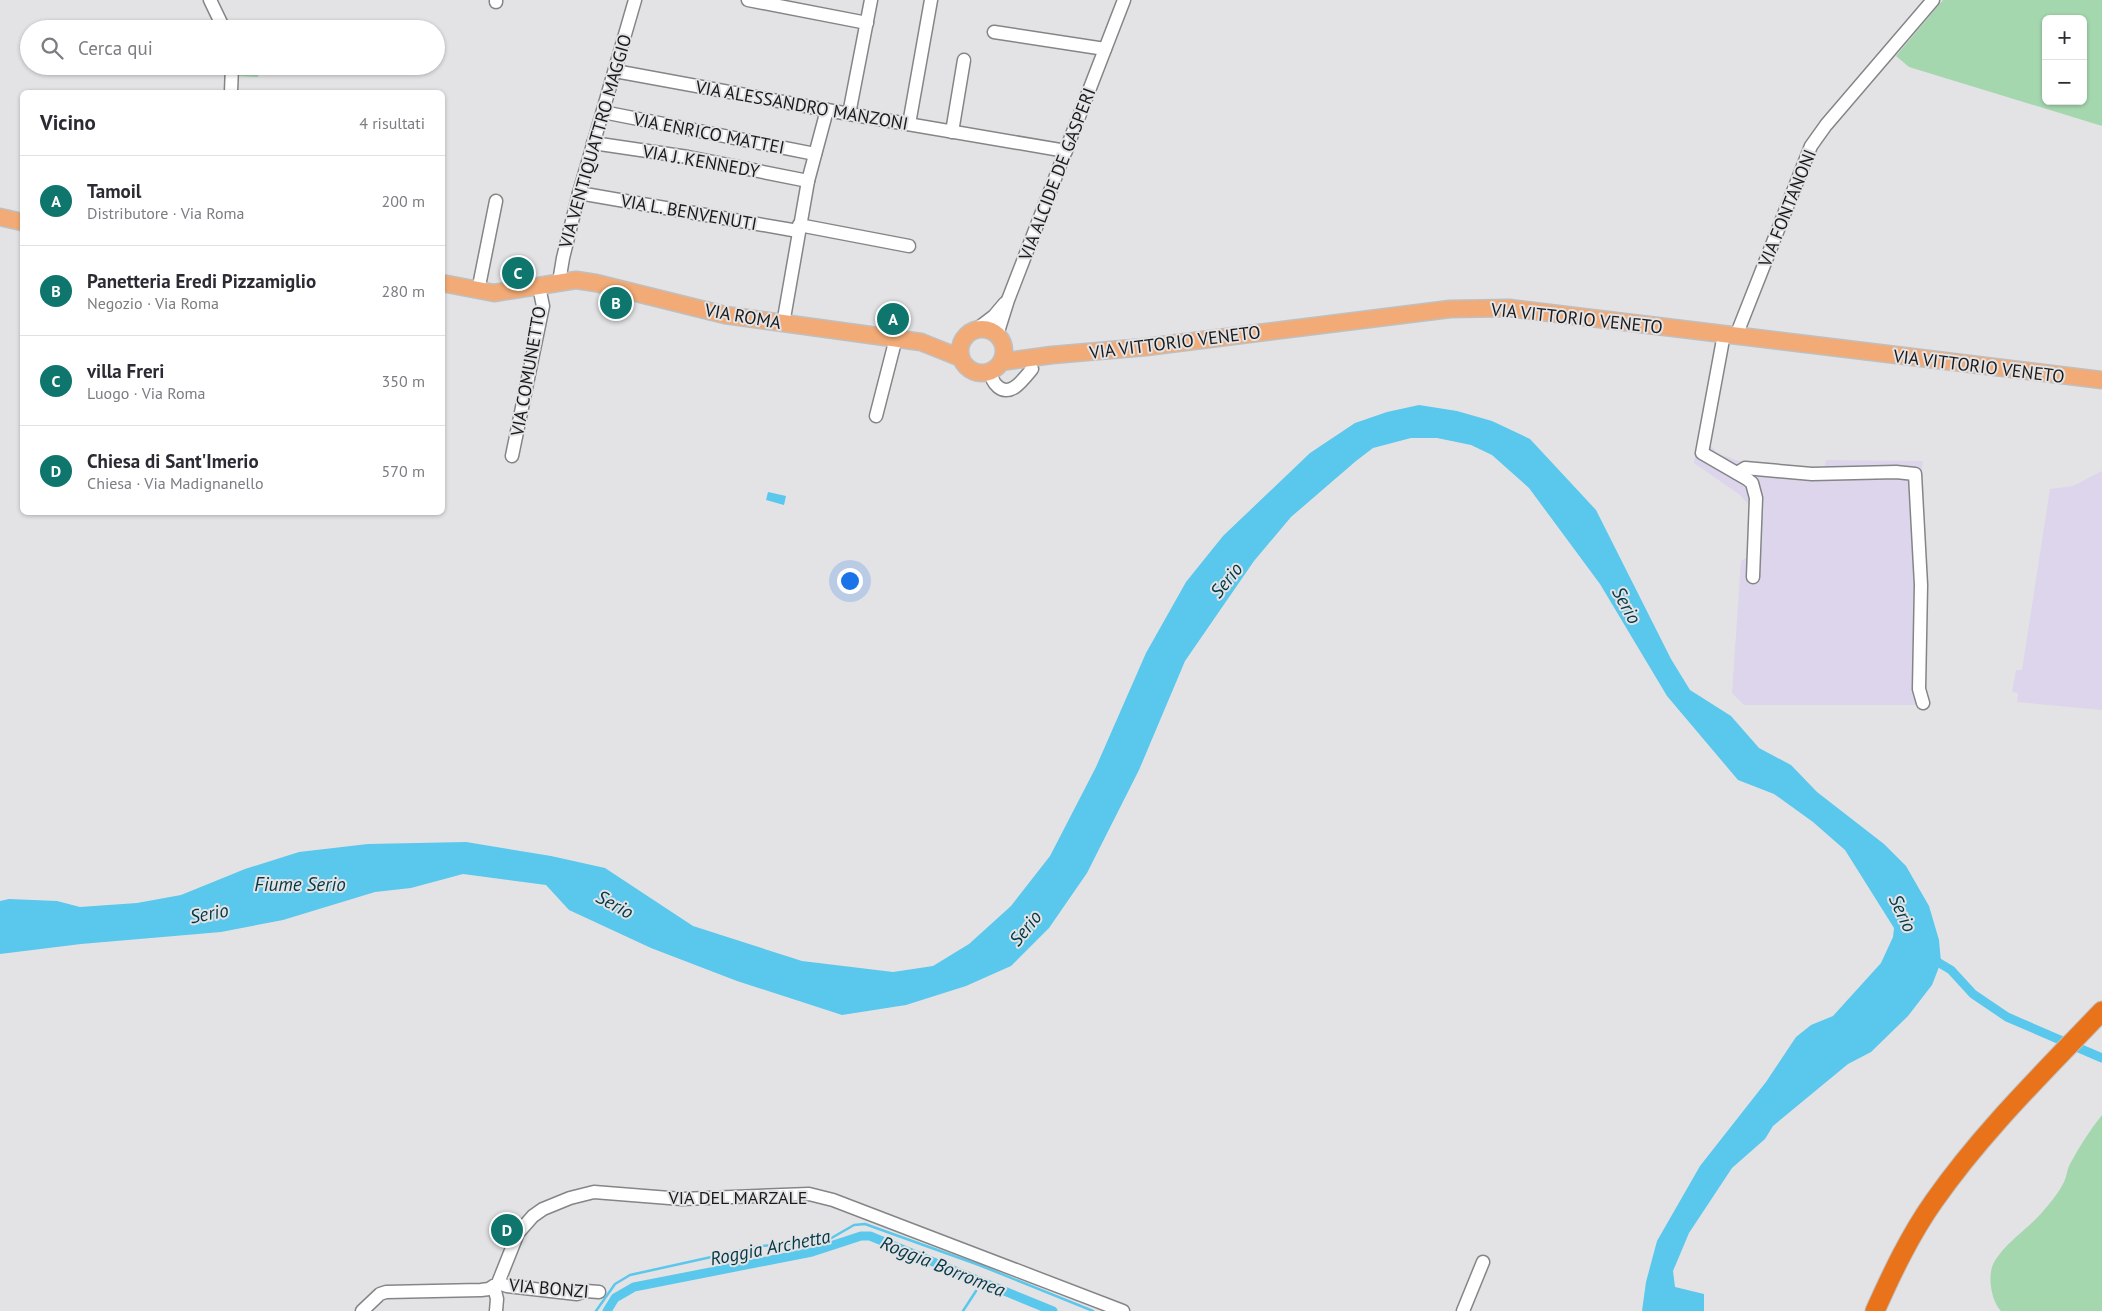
<!DOCTYPE html>
<html lang="it">
<head>
<meta charset="utf-8">
<style>
	body { margin:0; font-family:"PT Sans",sans-serif; background:#f7f7f7; color:#2b2b33 }
	.controls { position:absolute; right:15px; top:15px; display:grid; overflow:hidden; border-radius:8px; box-shadow:0 1px 4px #0004 }
	.controls button { width:45px; height:45px; display:grid; place-items:center; padding:0; border:0; border-bottom:1px solid #e1e1e2; background:#fff; color:#2b2b33; font:25px sans-serif }
	.you { position:absolute; left:849px; top:580px; width:18px; height:18px; margin:-12px; border:4px solid #fff; border-radius:50%; background:#1a73e8; box-shadow:0 0 0 8px #1a73e833 }
	.badge { display:grid; place-items:center; width:32px; height:32px; border-radius:50%; background:#0f766e; color:#fff; font-size:16px; font-weight:700 }
	.pin { position:absolute; translate:-50% -50%; border:2px solid #fff; box-shadow:0 1px 5px #0006 }
	.list { margin:0; padding:0; list-style:none }
	h2 { display:flex; justify-content:space-between; align-items:center; height:65px; margin:0; padding:0 20px; font-size:21px }
	h2 small { font-size:16px; font-weight:400; color:#7c7c81 }
	.list li { display:grid; grid-template-columns:32px 1fr auto; gap:15px; align-items:center; box-sizing:border-box; height:90px; padding:0 20px; border-top:1px solid #e1e1e2 }
	.list b { display:block; font-size:19px; white-space:nowrap }
	.list p { margin:0; font-size:16px; white-space:nowrap; color:#7c7c81 }
	.list em { font-size:16px; font-style:normal; color:#7c7c81 }
	.icon { flex:none; width:28px; height:28px; fill:none; stroke:currentColor; stroke-width:2; stroke-linecap:round; stroke-linejoin:round }
	.map { position:relative; flex:none; width:2102px; height:1311px; overflow:hidden }
	.search { position:absolute; background:#fff; box-shadow:0 1px 4px #0004; left:20px; top:20px; width:425px; height:55px; display:flex; align-items:center; gap:12px; box-sizing:border-box; padding:0 18px; border-radius:28px; color:#7c7c81; font-size:19px }
	.panel { position:absolute; background:#fff; box-shadow:0 1px 4px #0004; left:20px; top:90px; width:425px; height:425px; border-radius:8px }
	.map>svg:first-child { display:block }
	.industrial { fill:#ddd5eb }
	.green { fill:#a5d7af; fill-rule:evenodd }
	.water { fill:#5ac7ec }
	.lines { fill:none; stroke-linecap:round; stroke-linejoin:round }
	.stream { stroke:#5ac7ec; stroke-width:2.5 }
	.canal { stroke:#5ac7ec; stroke-width:9 }
	.minor-casing { stroke:#848587; stroke-width:15 }
	.major-casing { stroke:#bfbfbf; stroke-width:19 }
	.highway-casing { stroke:#bfbfbf; stroke-width:21 }
	.minor { stroke:#fff; stroke-width:12 }
	.major { stroke:#f2ab76; stroke-width:16 }
	.highway { stroke:#e9731b; stroke-width:19 }
	.labels { text-anchor:middle; dominant-baseline:central; stroke-width:4; stroke-linejoin:round; paint-order:stroke }
	.street-label { font-size:18px; fill:#1a1a1b; stroke:#e3e3e5 }
	.water-label { font-size:19px; font-style:italic; fill:#033847; stroke:#e3e3e5 }
</style>
</head>
<body>
<div class="map">
<svg width="2102" height="1311" viewBox="0 0 2102 1311">
	<rect width="100%" height="100%" fill="#e3e3e5"/>
	<g class="industrial">
		<polygon points="1708,442 1717,453 1739,461 1823,471 1826,460 1923,461 1919,497 1921,705 1744,705 1732,693 1741,561 1749,556 1750,506 1740,495 1694,463 1698,443"/>
		<polygon points="2102,471 2102,710 2017,702 2018,693 2012,692 2016,670 2022,670 2050,489 2073,486"/>
	</g>
	<g class="green">
		<path d="M1943,0H2102V126L1909,67L1896,56ZM2046,19H2083V101H2046Z"/>
		<polygon points="239,66 259,66 258,77 238,76"/>
		<path d="M2102,1115V1311H2001C1992,1302 1988,1280 1992,1267C2000,1246 2030,1228 2044,1210C2051,1202 2059,1192 2064,1182C2067,1176 2067,1169 2070,1164C2079,1147 2090,1130 2102,1115Z"/>
	</g>
	<g class="water">
		<polygon points="1419,405 1457,411 1492,421 1530,439 1596,510 1671,659 1690,690 1731,716 1759,748 1791,765 1817,792 1884,844 1906,866 1929,906 1939,940 1941,962 1932,985 1908,1016 1871,1052 1848,1064 1773,1126 1765,1139 1732,1168 1689,1233 1673,1271 1675,1287 1704,1294 1704,1311 1642,1311 1646,1282 1657,1241 1700,1166 1766,1082 1796,1037 1811,1025 1833,1016 1881,963 1893,937 1894,928 1845,850 1813,822 1774,794 1738,780 1667,696 1600,584 1529,488 1492,455 1471,445 1437,438 1411,438 1373,448 1356,461 1291,517 1254,561 1185,661 1139,770 1087,873 1049,928 1011,966 966,986 906,1005 842,1015 737,981 651,948 569,910 546,885 463,874 411,888 375,892 283,920 221,932 81,944 0,954 0,901 9,899 57,901 80,907 137,903 181,895 245,869 299,852 368,844 466,842 551,856 605,868 693,926 802,961 893,972 933,966 969,944 1011,906 1050,856 1096,767 1146,653 1186,582 1223,536 1310,453 1355,423 1387,412"/>
		<polygon points="768,492 786,496 784,505 766,500"/>
	</g>
	<g class="lines">
		<g class="stream">
			<polyline points="596,1311 615,1284 630,1275 761,1246 828,1240 854,1225 865,1224 979,1265 1093,1311"/>
			<polyline points="963,1311 976,1291"/>
		</g>
		<g class="canal">
			<polyline points="1931,958 1951,970 1973,994 2007,1017 2102,1058"/>
			<polyline points="607,1311 615,1298 634,1287 812,1252 861,1236 870,1236 1053,1311"/>
		</g>
		<g class="minor-casing">
			<g id="minor">
				<polyline points="210,0 224,29"/>
				<polyline points="748,0 867,23"/>
				<polyline points="496,2 496,0"/>
				<polyline points="994,32 1105,49"/>
				<polyline points="615,71 849,114 1066,151"/>
				<polyline points="231,92 232,66"/>
				<polyline points="603,112 815,154"/>
				<polyline points="849,114 871,0"/>
				<polyline points="909,124 931,0"/>
				<polyline points="952,132 964,60"/>
				<polyline points="593,143 688,157 808,181"/>
				<polyline points="579,193 798,231"/>
				<polyline points="799,225 909,246"/>
				<polyline points="559,282 563,258 579,193 635,0"/>
				<polyline points="478,291 496,201"/>
				<polyline points="783,324 808,181 827,110"/>
				<polyline points="977,329 994,316 1005,303"/>
				<polyline points="1724,334 1702,453 1747,479 1752,483 1756,498 1753,577"/>
				<polyline points="997,335 1008,300 1124,0"/>
				<polyline points="1736,336 1811,146 1826,125 1933,0"/>
				<path d="M991,371C991,383 1002,396 1015,387C1021,383 1027,375 1032,369"/>
				<polyline points="876,416 896,338"/>
				<polyline points="512,456 543,306 539,287"/>
				<polyline points="1737,473 1745,468 1812,474 1896,472 1915,474 1921,585 1919,689 1923,703"/>
				<polyline points="498,1283 507,1286 577,1294 586,1291 599,1292"/>
				<polyline points="494,1287 497,1299 496,1311"/>
				<polyline points="362,1311 380,1294 386,1292 481,1290 489,1289 498,1283 518,1233 533,1216 543,1209 570,1198 594,1192 682,1199 809,1194 833,1200 1123,1311"/>
				<polyline points="1463,1311 1483,1262"/>
			</g>
		</g>
		<g class="major-casing">
			<g id="major">
				<polyline points="0,217 22,222"/>
				<polyline points="442,283 494,293 576,280 596,283 725,315 921,342 961,358"/>
				<circle cx="982" cy="351" r="22"/>
				<polyline points="1001,362 1052,355 1146,347 1450,309 1509,308 2102,380"/>
			</g>
		</g>
		<g class="highway-casing">
			<path id="highway" d="M1875,1311C1892,1273 1910,1235 1934,1201C1983,1131 2044,1072 2102,1011"/>
		</g>
		<use href="#minor" class="minor"/>
		<use href="#major" class="major"/>
		<use href="#highway" class="highway"/>
	</g>
	<g class="labels">
		<g class="street-label">
			<text transform="translate(802 105) rotate(10)">VIA ALESSANDRO MANZONI</text>
			<text transform="translate(709 133) rotate(11)">VIA ENRICO MATTEI</text>
			<text transform="translate(595 141) rotate(-74)">VIA VENTIQUATTRO MAGGIO</text>
			<text transform="translate(701 161) rotate(10)">VIA J. KENNEDY</text>
			<text transform="translate(1057 174) rotate(-69)">VIA ALCIDE DE GASPERI</text>
			<text transform="translate(1787 208) rotate(-68)">VIA FONTANONI</text>
			<text transform="translate(689 212) rotate(10)">VIA L. BENVENUTI</text>
			<text transform="translate(743 316) rotate(10)">VIA ROMA</text>
			<text transform="translate(1577 318) rotate(6)">VIA VITTORIO VENETO</text>
			<text transform="translate(1175 342) rotate(-7)">VIA VITTORIO VENETO</text>
			<text transform="translate(1979 366) rotate(7)">VIA VITTORIO VENETO</text>
			<text transform="translate(528 371) rotate(-80)">VIA COMUNETTO</text>
			<text x="738" y="1197">VIA DEL MARZALE</text>
			<text transform="translate(549 1288) rotate(5)">VIA BONZI</text>
		</g>
		<g class="water-label">
			<text transform="translate(1226 580) rotate(-51)">Serio</text>
			<text transform="translate(1627 605) rotate(61)">Serio</text>
			<text x="300" y="884">Fiume Serio</text>
			<text transform="translate(615 904) rotate(28)">Serio</text>
			<text transform="translate(209 913) rotate(-11)">Serio</text>
			<text transform="translate(1903 913) rotate(65)">Serio</text>
			<text transform="translate(1025 928) rotate(-51)">Serio</text>
			<text transform="translate(770 1247) rotate(-11)">Roggia Archetta</text>
			<text transform="translate(943 1266) rotate(22)">Roggia Borromea</text>
		</g>
	</g>
</svg>
<div class="controls">
<button>+</button>
<button>−</button>
</div>
<div class="you"></div>
<div class="pin badge" style="left:893px;top:319px">A</div>
<div class="pin badge" style="left:616px;top:303px">B</div>
<div class="pin badge" style="left:518px;top:273px">C</div>
<div class="pin badge" style="left:507px;top:1230px">D</div>
<div class="search"><svg class="icon" aria-label="search" viewBox="0 0 24 24"><circle cx="10" cy="10" r="6"/><path d="M15 15l6 6"/></svg>Cerca qui</div>
<section class="panel">
<h2>Vicino<small>4 risultati</small></h2>
<ul class="list">
<li><span class="badge">A</span><div><b>Tamoil</b><p>Distributore · Via Roma</p></div><em>200 m</em></li>
<li><span class="badge">B</span><div><b>Panetteria Eredi Pizzamiglio</b><p>Negozio · Via Roma</p></div><em>280 m</em></li>
<li><span class="badge">C</span><div><b>villa Freri</b><p>Luogo · Via Roma</p></div><em>350 m</em></li>
<li><span class="badge">D</span><div><b>Chiesa di Sant'Imerio</b><p>Chiesa · Via Madignanello</p></div><em>570 m</em></li>
</ul>
</section>
</div>
</body>
</html>
